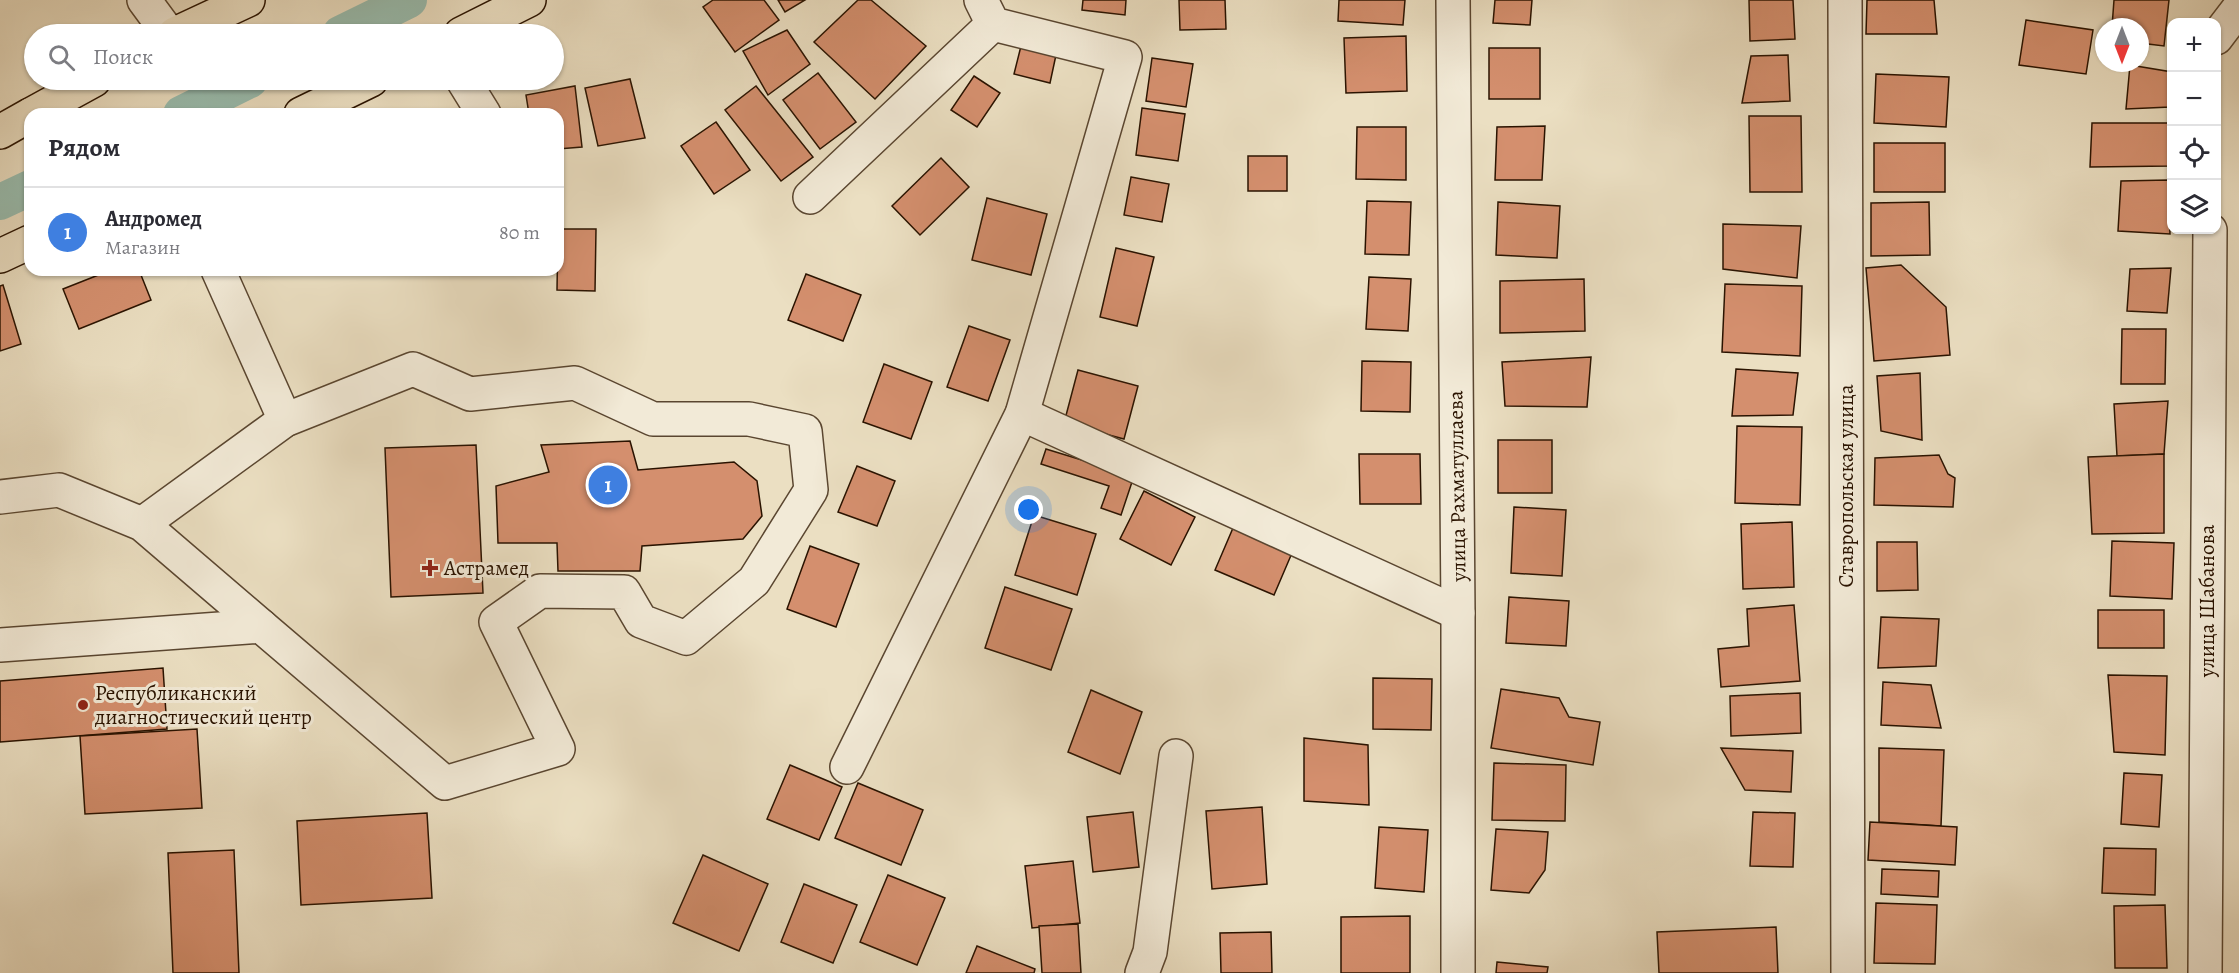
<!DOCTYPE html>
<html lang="ru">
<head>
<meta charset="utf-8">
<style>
	body { margin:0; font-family:Alegreya,serif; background:#f2f2f3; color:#2b2b33 }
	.controls { position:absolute; right:18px; top:18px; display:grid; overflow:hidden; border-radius:12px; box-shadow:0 2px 4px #0004 }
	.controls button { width:54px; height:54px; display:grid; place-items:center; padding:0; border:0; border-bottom:2px solid #e1e1e2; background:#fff; color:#2b2b33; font:30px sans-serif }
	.compass { position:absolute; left:2095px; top:18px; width:54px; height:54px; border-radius:50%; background:#fff; box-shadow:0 2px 4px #0004; rotate:180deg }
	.you { position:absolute; left:1029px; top:510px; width:21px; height:21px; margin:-15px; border:4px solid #fff; border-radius:50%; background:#1a73e8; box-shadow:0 0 0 9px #1a73e833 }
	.badge { display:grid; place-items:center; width:39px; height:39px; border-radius:50%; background:#b45309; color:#fff; font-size:20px; font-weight:700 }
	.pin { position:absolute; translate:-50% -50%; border:3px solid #fff; box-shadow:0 2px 6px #0006 }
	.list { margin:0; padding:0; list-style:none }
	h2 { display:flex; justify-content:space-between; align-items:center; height:78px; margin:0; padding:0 24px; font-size:26px }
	h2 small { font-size:20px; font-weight:400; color:#7c7c81 }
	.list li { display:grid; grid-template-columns:39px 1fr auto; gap:18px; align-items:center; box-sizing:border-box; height:90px; padding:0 24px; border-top:2px solid #e1e1e2 }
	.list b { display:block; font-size:22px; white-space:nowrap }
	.list p { margin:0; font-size:20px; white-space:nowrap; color:#7c7c81 }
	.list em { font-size:20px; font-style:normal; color:#7c7c81 }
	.icon { flex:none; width:33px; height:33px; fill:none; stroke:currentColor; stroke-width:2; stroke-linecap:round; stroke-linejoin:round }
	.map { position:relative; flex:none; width:2239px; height:973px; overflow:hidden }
	.search { position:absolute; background:#fff; box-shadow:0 2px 4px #0004; left:24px; top:24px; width:540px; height:66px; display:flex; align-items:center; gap:15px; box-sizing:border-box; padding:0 21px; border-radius:33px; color:#7c7c81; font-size:22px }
	.panel { position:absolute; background:#fff; box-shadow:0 2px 4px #0004; left:24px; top:108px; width:540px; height:168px; border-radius:18px }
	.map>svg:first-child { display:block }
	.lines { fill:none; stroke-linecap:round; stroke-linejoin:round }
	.canal { stroke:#99bdaf; stroke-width:36 }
	.building { fill:#d48f6e; stroke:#2a1300; stroke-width:1.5 }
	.minor-casing { stroke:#5a4630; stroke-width:36 }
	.major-casing { stroke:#2a1300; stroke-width:36 }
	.minor { stroke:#f2ead7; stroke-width:33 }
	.major { stroke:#ebdfc2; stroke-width:33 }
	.poi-dot { fill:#8f2418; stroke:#f2ead7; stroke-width:2 }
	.labels { text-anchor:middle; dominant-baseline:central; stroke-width:6; stroke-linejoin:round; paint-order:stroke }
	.street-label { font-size:21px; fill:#2a1300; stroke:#f2ead7 }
	.poi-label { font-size:21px; fill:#2a1300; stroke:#f2ead7; text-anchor:start }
</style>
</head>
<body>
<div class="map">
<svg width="2239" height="973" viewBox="0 0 2239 973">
	<rect width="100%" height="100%" fill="#ebdfc2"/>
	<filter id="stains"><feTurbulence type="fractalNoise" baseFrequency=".00333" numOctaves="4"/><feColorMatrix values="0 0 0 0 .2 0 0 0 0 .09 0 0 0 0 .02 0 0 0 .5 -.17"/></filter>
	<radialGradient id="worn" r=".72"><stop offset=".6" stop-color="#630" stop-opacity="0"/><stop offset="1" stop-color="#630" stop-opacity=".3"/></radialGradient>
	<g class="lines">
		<g class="canal">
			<polyline points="340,34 409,0"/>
			<polyline points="181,114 250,80"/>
			<polyline points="0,202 30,188"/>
		</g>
	</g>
	<g class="building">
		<polygon points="713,0 764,0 779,20 735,52 703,7"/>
		<polygon points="778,0 805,0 785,12"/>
		<polygon points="858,0 871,0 926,46 875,99 814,42"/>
		<polygon points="1083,0 1126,0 1125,15 1082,10"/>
		<polygon points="1179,0 1225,0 1226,29 1180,30"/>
		<polygon points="1339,0 1405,0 1403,25 1338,21"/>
		<polygon points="1495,0 1532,0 1530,25 1493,23"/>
		<polygon points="1749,0 1793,0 1795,39 1750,41"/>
		<polygon points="1867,0 1934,0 1937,34 1866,34"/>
		<polygon points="2114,0 2169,0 2164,46 2140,43 2140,27 2112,27"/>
		<polygon points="2026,20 2093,30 2086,74 2019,65"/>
		<polygon points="787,30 810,64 768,95 743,51"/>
		<polygon points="1406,36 1407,91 1346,93 1344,38"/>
		<polygon points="1021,46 1056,55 1050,83 1014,74"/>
		<rect x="1489" y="48" width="51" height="51"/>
		<polygon points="1788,55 1790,101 1742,103 1751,56"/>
		<polygon points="1152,58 1193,64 1186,107 1146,101"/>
		<polygon points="2130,65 2172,72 2170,107 2126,109"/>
		<polygon points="818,73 856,122 820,149 783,100"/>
		<polygon points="1876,74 1949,77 1946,127 1874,123"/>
		<polygon points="974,76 1000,93 977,127 951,110"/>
		<polygon points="630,79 645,138 598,146 585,88"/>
		<polygon points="575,86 582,147 558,149 558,114 529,114 526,95"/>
		<polygon points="756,86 813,157 781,181 725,110"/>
		<polygon points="1142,108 1185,114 1178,161 1136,155"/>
		<polygon points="1749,116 1801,116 1802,192 1750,192"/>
		<polygon points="716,122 750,170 714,194 681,146"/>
		<polygon points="2092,123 2171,123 2170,166 2090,167"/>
		<polygon points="1545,126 1542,180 1495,180 1497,127"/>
		<polygon points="1357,127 1406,127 1406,180 1356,179"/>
		<rect x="1874" y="143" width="71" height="49"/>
		<rect x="1248" y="156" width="39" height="35"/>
		<polygon points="941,158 969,187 920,235 892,206"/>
		<polygon points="1131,177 1169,184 1162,222 1124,215"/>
		<polygon points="2168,180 2170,234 2118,231 2121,181"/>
		<polygon points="987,198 1047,214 1031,275 972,260"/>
		<polygon points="1367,201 1411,202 1409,255 1365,254"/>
		<polygon points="1498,202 1560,206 1557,258 1496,255"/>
		<polygon points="1929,202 1930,255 1871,256 1871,203"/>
		<polygon points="1723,224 1801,226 1797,278 1723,269"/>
		<polygon points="558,229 596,229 595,291 557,290"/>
		<polygon points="1116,248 1154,257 1137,326 1100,317"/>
		<polygon points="1901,265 1946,307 1950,355 1874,361 1866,268"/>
		<polygon points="2171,268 2167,313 2127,311 2130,269"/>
		<polygon points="111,270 139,270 151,300 79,329 63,289"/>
		<polygon points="806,274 861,295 843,341 788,320"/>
		<polygon points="1369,277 1411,279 1408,331 1366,329"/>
		<polygon points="1584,279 1585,331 1500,333 1500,281"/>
		<polygon points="1725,284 1802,286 1800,356 1722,352"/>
		<polygon points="3,285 21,344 0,351 0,286"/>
		<polygon points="969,326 1010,340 988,401 947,387"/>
		<polygon points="2122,329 2166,329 2165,384 2121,384"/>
		<polygon points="1591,357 1587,407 1505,406 1502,362"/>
		<polygon points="1362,361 1411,362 1410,412 1361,411"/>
		<polygon points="884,364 932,382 911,439 863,422"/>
		<polygon points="1736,369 1798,373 1793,415 1732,416"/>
		<polygon points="1078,370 1138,386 1124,439 1064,423"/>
		<polygon points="1920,373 1922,440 1881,431 1877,376"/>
		<polygon points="2168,401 2164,454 2117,456 2114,404"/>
		<polygon points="1737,426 1802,427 1800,505 1735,503"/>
		<rect x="1498" y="440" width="54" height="53"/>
		<polygon points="630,441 638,470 734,462 757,481 762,516 743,539 642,546 640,571 558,571 557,543 498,543 496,486 549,472 541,445"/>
		<polygon points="476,445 483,593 391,597 385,448"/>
		<polygon points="1046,449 1134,476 1121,515 1101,508 1109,486 1041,464"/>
		<polygon points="1359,454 1420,454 1421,504 1360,504"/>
		<polygon points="2164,454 2164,533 2092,534 2088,457"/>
		<polygon points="1939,455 1948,474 1955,478 1953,507 1874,505 1875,458"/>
		<polygon points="857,466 895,481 877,526 838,512"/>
		<polygon points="1144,491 1195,517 1171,565 1120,539"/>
		<polygon points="1514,507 1566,510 1562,576 1511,573"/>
		<polygon points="1034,515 1096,534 1077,595 1015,575"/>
		<polygon points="1792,522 1794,587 1743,589 1741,524"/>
		<polygon points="1233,528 1292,553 1274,595 1215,570"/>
		<polygon points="2112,541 2174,543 2172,599 2110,596"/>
		<polygon points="1877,542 1917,542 1918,590 1877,591"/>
		<polygon points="810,546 859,564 836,627 787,609"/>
		<polygon points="1005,587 1072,609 1051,670 985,648"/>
		<polygon points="1509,597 1569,601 1566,646 1506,643"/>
		<polygon points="1794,605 1800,681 1721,687 1718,649 1749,646 1747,609"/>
		<rect x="2098" y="610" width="66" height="38"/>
		<polygon points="1881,617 1939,619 1936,666 1878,668"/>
		<polygon points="163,668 167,729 0,742 0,681"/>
		<polygon points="2108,675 2167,676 2165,755 2114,752"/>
		<polygon points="1373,678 1432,679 1431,730 1373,729"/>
		<polygon points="1883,682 1931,685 1941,728 1881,725"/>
		<polygon points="1501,689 1559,698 1569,717 1600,722 1593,765 1491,748"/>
		<polygon points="1091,690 1142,712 1120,774 1068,752"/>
		<polygon points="1800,693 1801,733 1731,736 1730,696"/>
		<polygon points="197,729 202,808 85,814 80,736"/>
		<polygon points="1304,738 1368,745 1369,805 1304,801"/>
		<polygon points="1721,748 1793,751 1791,792 1745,790"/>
		<polygon points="1879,748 1944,750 1941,826 1879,822"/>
		<polygon points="1494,763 1566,765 1565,821 1492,820"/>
		<polygon points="790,765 842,787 819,840 767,819"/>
		<polygon points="2124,773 2162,775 2159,827 2121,824"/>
		<polygon points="858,783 923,810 901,865 835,838"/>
		<polygon points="1262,807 1267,884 1212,889 1206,811"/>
		<polygon points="1133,812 1139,867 1093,872 1087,817"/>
		<polygon points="1753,812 1795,813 1793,867 1750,866"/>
		<polygon points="427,813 432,898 301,905 297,821"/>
		<polygon points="1870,822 1957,827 1955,865 1868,860"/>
		<polygon points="1379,827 1428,830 1424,892 1375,888"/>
		<polygon points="1496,829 1548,832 1545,870 1529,893 1491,890"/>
		<polygon points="2104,848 2156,849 2155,895 2102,893"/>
		<polygon points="234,850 239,973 173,973 168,853"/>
		<polygon points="703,855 768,884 739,951 673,923"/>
		<polygon points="1073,861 1080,923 1032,928 1025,866"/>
		<polygon points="1882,869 1939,871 1938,897 1881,894"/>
		<polygon points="888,875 945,898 917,965 860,942"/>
		<polygon points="804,884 857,905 833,963 781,942"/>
		<polygon points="1876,903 1937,905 1935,964 1874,963"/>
		<polygon points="2165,905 2167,968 2115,968 2114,906"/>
		<polygon points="1410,916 1410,973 1341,973 1341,917"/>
		<polygon points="1078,924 1081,973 1042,973 1039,926"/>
		<polygon points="1776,927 1778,973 1659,973 1657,932"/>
		<polygon points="1271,932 1272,973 1221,973 1220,933"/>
		<polygon points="977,946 1035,969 1034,973 966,973"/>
		<polygon points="1497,962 1548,967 1547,973 1496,973"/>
	</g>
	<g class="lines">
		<g class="minor-casing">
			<g id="minor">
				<polyline points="144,0 169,34"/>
				<polyline points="1453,0 1458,613 1458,973"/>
				<polyline points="1845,0 1848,973"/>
				<polyline points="2216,38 2239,8"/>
				<polyline points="463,80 484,114"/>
				<polyline points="810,197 993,24"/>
				<polyline points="218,270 285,420"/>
				<polyline points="1022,414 1458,613"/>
				<polyline points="0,497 59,490 142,524 261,626"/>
				<polyline points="0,645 261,626 445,783 558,749 496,622 540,591 624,592 641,621 686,638 754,581 811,490 805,431 749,419 653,419 575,383 470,394 413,369 285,420 142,524"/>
				<polyline points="847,767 1022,414 1125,57 993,24 981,0"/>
				<polyline points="1142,973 1150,952 1176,756"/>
				<polyline points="2205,973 2210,230"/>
			</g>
		</g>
		<g class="major-casing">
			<g id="major">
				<polyline points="175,34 248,0"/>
				<polyline points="461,34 529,0"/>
				<polyline points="32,114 94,80"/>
				<polyline points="301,114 371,80"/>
				<polyline points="0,132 30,115"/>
				<polyline points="0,256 30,242"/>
			</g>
		</g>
		<use href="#minor" class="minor"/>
		<use href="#major" class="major"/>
	</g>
	<g class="poi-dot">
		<path d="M427 559h6v6h6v6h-6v6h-6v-6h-6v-6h6z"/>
		<circle cx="83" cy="705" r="6"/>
	</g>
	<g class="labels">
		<g class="street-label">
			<text transform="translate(1457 486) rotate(-91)">улица Рахматуллаева</text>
			<text transform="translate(1846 486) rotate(-90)">Ставропольская улица</text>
			<text transform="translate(2207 601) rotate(-90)">улица Шабанова</text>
		</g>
		<g class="poi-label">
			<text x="444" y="568">Астрамед</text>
			<text x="95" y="693">Республиканский<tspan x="95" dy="24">диагностический центр</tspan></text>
		</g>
	</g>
	<rect width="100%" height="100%" filter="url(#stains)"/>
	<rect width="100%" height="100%" fill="url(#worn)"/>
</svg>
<div class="controls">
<button>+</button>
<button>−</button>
<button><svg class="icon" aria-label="locate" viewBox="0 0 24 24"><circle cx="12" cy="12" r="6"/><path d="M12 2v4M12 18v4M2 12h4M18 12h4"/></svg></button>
<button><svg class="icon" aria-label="layers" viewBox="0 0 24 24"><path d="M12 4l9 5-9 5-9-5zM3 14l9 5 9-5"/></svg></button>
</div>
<svg class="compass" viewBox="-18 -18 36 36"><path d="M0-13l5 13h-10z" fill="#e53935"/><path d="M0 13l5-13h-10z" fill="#7c7c81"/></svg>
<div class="you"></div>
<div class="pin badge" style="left:608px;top:485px;background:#3f7fe0">1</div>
<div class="search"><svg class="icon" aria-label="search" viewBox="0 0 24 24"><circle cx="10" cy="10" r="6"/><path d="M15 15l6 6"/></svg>Поиск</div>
<section class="panel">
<h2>Рядом<small></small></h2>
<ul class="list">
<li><span class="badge" style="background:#3f7fe0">1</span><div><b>Андромед</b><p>Магазин</p></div><em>80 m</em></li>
</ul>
</section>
</div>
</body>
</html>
